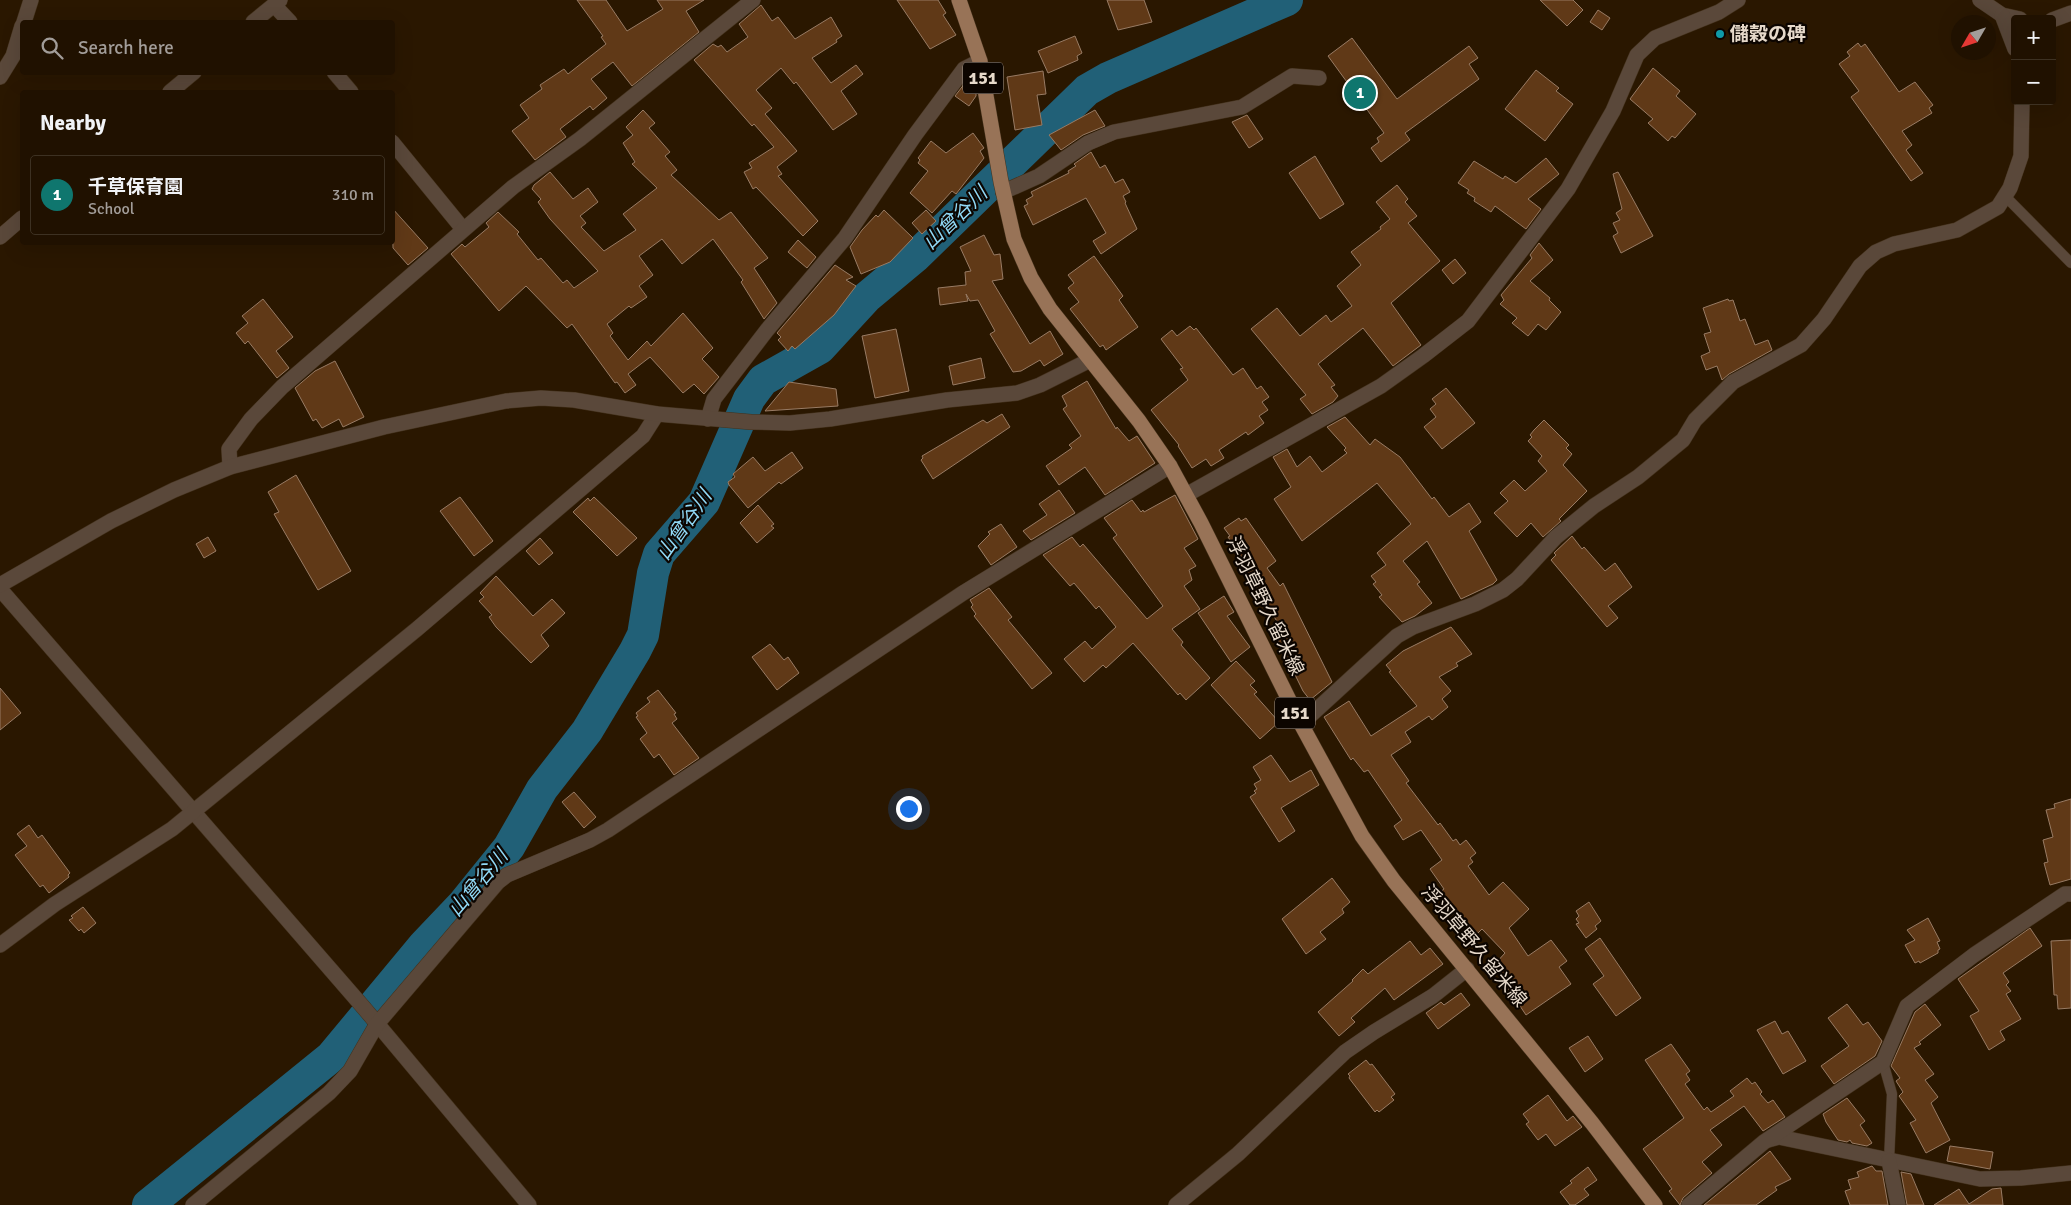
<!DOCTYPE html>
<html lang="en">
<head>
<meta charset="utf-8">
<style>
	body { margin:0; font-family:Signika,"Noto Sans JP",sans-serif; background:#281a0a; color:#f1f3f6 }
	.controls { position:absolute; right:15px; top:15px; display:grid; overflow:hidden; border-radius:5px; box-shadow:0 5px 20px #0002 }
	.controls button { width:45px; height:45px; display:grid; place-items:center; padding:0; border:0; border-bottom:1px solid #3d3122; background:#201100; color:#f1f3f6; font:25px sans-serif }
	.compass { position:absolute; left:1951px; top:15px; width:45px; height:45px; border-radius:50%; background:#201100; box-shadow:0 5px 20px #0002; rotate:231deg }
	.you { position:absolute; left:908px; top:808px; width:18px; height:18px; margin:-12px; border:4px solid #fff; border-radius:50%; background:#1a73e8; box-shadow:0 0 0 8px #1a73e833 }
	.badge { display:grid; place-items:center; width:32px; height:32px; border-radius:50%; background:#0f766e; color:#fff; font-size:16px; font-weight:700 }
	.pin { position:absolute; translate:-50% -50%; border:2px solid #fff; box-shadow:0 1px 5px #0006 }
	.list { margin:0; padding:0; list-style:none }
	h2 { display:flex; justify-content:space-between; align-items:center; height:65px; margin:0; padding:0 20px; font-size:21px }
	h2 small { font-size:16px; font-weight:400; color:#a29d99 }
	.list li { display:grid; grid-template-columns:32px 1fr auto; gap:15px; align-items:center; box-sizing:border-box; height:80px; margin:0 10px 10px; padding:0 10px; border:1px solid #3d3122; border-radius:5px }
	.list b { display:block; font-size:19px; white-space:nowrap }
	.list p { margin:0; font-size:16px; white-space:nowrap; color:#a29d99 }
	.list em { font-size:16px; font-style:normal; color:#a29d99 }
	.icon { flex:none; width:28px; height:28px; fill:none; stroke:currentColor; stroke-width:2; stroke-linecap:round; stroke-linejoin:round }
	.map { position:relative; flex:none; width:2071px; height:1205px; overflow:hidden }
	.search { position:absolute; background:#201100; box-shadow:0 5px 20px #0002; left:20px; top:20px; width:375px; height:55px; display:flex; align-items:center; gap:12px; box-sizing:border-box; padding:0 18px; border-radius:5px; color:#a29d99; font-size:19px }
	.panel { position:absolute; background:#201100; box-shadow:0 5px 20px #0002; left:20px; top:90px; width:375px; height:155px; border-radius:5px }
	.map>svg:first-child { display:block }
	.lines { fill:none; stroke-linecap:round; stroke-linejoin:round }
	.river { stroke:#216077; stroke-width:32 }
	.building { fill:#603917; stroke:#987b64 }
	.service-casing { stroke:#44321c; stroke-width:11 }
	.minor-casing { stroke:#44321c; stroke-width:16 }
	.tertiary-casing { stroke:#44321c; stroke-width:16 }
	.primary-casing { stroke:#44321c; stroke-width:16 }
	.service { stroke:#5a483a; stroke-width:10 }
	.minor { stroke:#5a483a; stroke-width:15 }
	.tertiary { stroke:#5a483a; stroke-width:15 }
	.primary { stroke:#987357; stroke-width:15 }
	.culture-dot { fill:#0f9aa8; stroke:#0c0500; stroke-width:2 }
	.labels { text-anchor:middle; dominant-baseline:central; stroke-width:4.5; stroke-linejoin:round; paint-order:stroke }
	.shield { fill:#0c0500; stroke:#a5998d; stroke-width:1 }
	.shield-label { font-size:18px; font-weight:bold; fill:#e6d9ca }
	.poi-label { font-size:19px; font-weight:bold; fill:#e6d9ca; stroke:#0c0500; text-anchor:start }
	.street-label { font-size:19px; fill:#e6d9ca; stroke:#0c0500 }
	.water-label { font-size:20px; font-style:italic; fill:#91d9f6; stroke:#0c0500 }
</style>
</head>
<body>
<div class="map">
<svg width="2071" height="1205" viewBox="0 0 2071 1205">
	<rect width="100%" height="100%" fill="#2a1700"/>
	<g class="lines">
		<polyline class="river" points="148,1205 331,1057 424,945 463,904 509,847 542,789 587,731 635,651 643,635 653,573 659,554 704,502 749,399 763,380 820,348 867,297 915,257 1087,90 1108,78 1287,0"/>
	</g>
	<g class="building">
		<polygon points="577,0 606,0 627,31 663,9 657,0 704,0 686,11 699,32 632,86 613,62 591,79 607,98 593,110 590,106 560,129 566,137 535,160 512,131 529,118 520,105 542,89 540,85 564,69 568,74 606,44 601,37 603,36"/>
		<polygon points="897,0 938,0 946,13 943,15 956,35 930,49"/>
		<polygon points="1107,0 1144,0 1152,22 1118,30"/>
		<polygon points="1540,0 1573,0 1583,10 1567,26"/>
		<polygon points="761,5 772,21 778,17 795,39 831,17 842,36 836,40 837,42 812,58 831,83 856,65 863,74 841,91 857,114 833,130 796,82 794,84 781,68 756,90 772,108 765,114 797,151 777,167 782,174 778,176 818,221 803,236 756,187 753,189 744,172 752,168 749,163 774,147 754,124 752,126 694,60 713,44 718,47 721,45 727,52 748,37 739,24"/>
		<polygon points="1598,10 1610,18 1602,30 1590,22"/>
		<polygon points="1075,36 1082,53 1077,56 1078,60 1048,73 1038,51"/>
		<polygon points="1352,38 1397,99 1469,46 1478,58 1469,64 1479,79 1405,133 1410,140 1381,162 1371,148 1379,142 1377,138 1384,133 1328,56"/>
		<polygon points="1858,43 1861,47 1865,44 1899,92 1915,82 1933,105 1929,108 1932,113 1902,131 1912,145 1906,150 1923,173 1911,181 1851,97 1859,91 1839,64 1850,56 1847,52"/>
		<polygon points="1653,68 1680,91 1676,96 1696,114 1675,138 1672,136 1668,141 1648,123 1653,119 1630,99"/>
		<polygon points="1536,70 1559,88 1556,91 1573,104 1545,141 1505,109"/>
		<polygon points="1043,71 1046,94 1037,95 1042,125 1015,130 1007,77"/>
		<polygon points="965,83 976,91 976,96 969,106 955,96"/>
		<polygon points="643,110 655,123 649,128 670,152 665,156 677,170 671,175 719,220 731,212 768,258 754,268 777,303 764,319 741,282 743,280 713,239 682,264 662,239 639,256 653,275 639,286 647,297 631,308 629,306 607,324 613,333 610,336 628,360 647,341 651,346 683,313 713,348 702,359 719,377 704,394 694,384 683,393 650,357 628,374 636,385 625,393 617,382 615,383 572,324 567,328 526,286 499,311 451,254 462,244 465,247 489,227 486,223 498,212 519,232 517,234 538,260 541,258 563,283 567,280 574,288 598,271 550,219 538,202 541,199 532,189 534,185 550,172 573,199 588,188 598,202 580,216 586,223 581,227 604,251 636,230 623,214 657,188 632,164 635,162 623,143 633,135 626,127"/>
		<polygon points="1095,110 1105,126 1083,135 1061,150 1049,135"/>
		<polygon points="1247,115 1263,139 1249,148 1232,122"/>
		<polygon points="973,133 984,148 980,151 984,158 956,194 952,191 932,213 910,193 928,171 918,163 920,160 918,158 931,141 946,153"/>
		<polygon points="1091,152 1100,168 1105,165 1115,183 1123,179 1130,192 1123,196 1126,202 1125,203 1137,229 1101,254 1093,241 1106,233 1086,198 1033,225 1024,206 1028,204 1026,200 1033,196 1031,192 1069,173 1068,171 1076,166 1074,164"/>
		<polygon points="1315,156 1344,204 1320,219 1289,173"/>
		<polygon points="1546,158 1559,174 1528,199 1541,209 1526,229 1495,206 1491,212 1474,201 1475,198 1467,193 1469,190 1458,183 1474,161 1503,179 1505,176 1516,183"/>
		<polygon points="1618,172 1653,236 1621,253 1613,236 1618,233 1613,223 1620,220 1616,213 1622,209 1613,174"/>
		<polygon points="1397,185 1408,199 1405,202 1417,216 1408,223 1440,261 1391,303 1421,345 1393,366 1363,328 1318,364 1335,385 1331,387 1338,396 1333,402 1312,414 1300,399 1306,395 1251,329 1277,308 1300,336 1326,315 1331,322 1352,306 1337,286 1361,265 1351,252 1381,229 1380,227 1390,219 1376,202"/>
		<polygon points="392,208 428,248 408,265 393,248"/>
		<polygon points="884,210 913,238 890,262 861,274 850,247 862,230 876,215 878,217"/>
		<polygon points="926,210 936,221 922,234 912,223"/>
		<polygon points="984,235 994,255 1000,254 1003,279 992,281 1030,344 1050,331 1063,354 1044,366 1040,360 1021,371 1013,372 990,334 995,331 978,300 970,301 966,294 968,301 940,305 938,288 966,285 965,272 971,271 960,247"/>
		<polygon points="798,240 816,257 807,268 788,252"/>
		<polygon points="1539,243 1553,260 1530,281 1550,298 1549,300 1561,312 1546,330 1538,324 1528,336 1512,323 1517,318 1500,304 1504,300 1501,295 1532,258 1530,255"/>
		<polygon points="1094,256 1123,296 1119,300 1138,327 1106,350 1103,345 1100,347 1070,309 1079,302 1068,288 1074,283 1068,275"/>
		<polygon points="1455,259 1466,273 1453,284 1442,270"/>
		<polygon points="835,265 853,277 846,280 856,286 834,315 795,349 792,346 788,351 778,340 781,337 777,333"/>
		<polygon points="263,299 293,337 276,351 289,368 277,378 248,341 245,344 236,333 248,323 242,316"/>
		<polygon points="1728,299 1729,301 1733,300 1740,321 1745,319 1755,345 1768,340 1772,350 1729,374 1722,380 1717,366 1706,370 1701,356 1710,352 1704,334 1711,332 1703,308"/>
		<polygon points="1190,326 1194,330 1196,328 1233,375 1243,368 1257,389 1261,386 1269,397 1262,402 1268,410 1259,416 1264,423 1248,435 1246,432 1219,450 1224,458 1211,466 1206,459 1192,468 1178,446 1179,445 1151,410 1188,380 1180,369 1183,368 1161,339 1172,330 1177,336"/>
		<polygon points="896,329 909,391 875,398 862,336"/>
		<polygon points="981,358 985,378 953,385 949,366"/>
		<polygon points="335,361 364,417 343,427 339,419 322,428 316,419 313,421 295,388 315,371"/>
		<polygon points="1087,381 1116,429 1117,427 1129,441 1137,436 1155,463 1105,495 1085,467 1059,485 1046,466 1072,448 1069,445 1081,436 1063,409 1067,406 1062,396"/>
		<polygon points="789,382 836,389 838,406 765,411"/>
		<polygon points="1446,388 1475,423 1442,449 1424,427 1436,417 1430,409 1436,404 1432,399"/>
		<polygon points="1002,414 1010,427 933,479 921,460 923,458 922,456 983,420 987,423"/>
		<polygon points="1345,417 1370,445 1375,439 1400,457 1432,499 1434,497 1449,517 1469,503 1481,522 1469,531 1497,580 1493,584 1461,599 1427,541 1403,561 1420,582 1417,584 1432,603 1415,616 1402,622 1379,597 1382,595 1373,584 1376,582 1371,576 1386,565 1377,553 1411,524 1377,483 1302,541 1274,499 1291,487 1273,457 1287,449 1297,467 1310,456 1322,472 1347,453 1344,450 1346,448 1327,427"/>
		<polygon points="1544,420 1569,445 1566,448 1572,454 1563,465 1587,491 1559,519 1561,521 1543,537 1531,523 1517,537 1494,513 1508,501 1500,493 1514,480 1525,491 1547,471 1538,461 1542,456 1528,441 1532,437 1530,435 1534,430"/>
		<polygon points="792,452 803,468 781,484 779,482 748,508 729,485 728,482 735,477 733,474 753,457 765,471"/>
		<polygon points="296,475 351,571 318,590 274,514 279,512 268,492"/>
		<polygon points="1059,490 1075,513 1031,540 1023,531 1047,515 1039,504"/>
		<polygon points="1175,495 1198,539 1184,548 1196,566 1189,570 1192,580 1184,586 1200,609 1172,629 1183,642 1181,645 1210,678 1186,700 1180,693 1178,695 1133,643 1106,668 1103,665 1084,682 1064,659 1085,641 1092,649 1116,627 1099,606 1096,609 1074,583 1070,586 1043,555 1072,537 1080,547 1083,544 1147,619 1163,606 1113,538 1117,535 1104,518 1132,500 1141,512 1143,510 1144,512"/>
		<polygon points="460,497 493,541 474,556 440,511"/>
		<polygon points="594,497 637,538 617,556 573,512 588,498 590,501"/>
		<polygon points="758,505 774,524 771,526 774,528 757,543 740,523"/>
		<polygon points="1239,518 1241,521 1246,518 1276,561 1267,568 1280,586 1283,583 1332,682 1310,700 1303,691 1271,626 1278,623 1239,560 1242,558 1228,537 1230,536 1224,528"/>
		<polygon points="1001,524 1017,547 991,565 978,546 990,534 988,532"/>
		<polygon points="1572,536 1582,549 1584,547 1605,571 1615,563 1632,587 1608,606 1618,618 1607,627 1551,560 1556,555 1554,553"/>
		<polygon points="208,537 216,551 204,558 196,544"/>
		<polygon points="540,538 553,553 539,565 526,551"/>
		<polygon points="496,576 533,616 552,599 565,613 541,635 549,646 531,663 496,627 489,617 492,615 479,601 484,597 480,593"/>
		<polygon points="989,588 1012,617 1008,620 1052,673 1032,689 974,616 976,614 971,607 973,605 970,600"/>
		<polygon points="1224,596 1234,612 1227,616 1250,647 1231,662 1198,613"/>
		<polygon points="1451,627 1472,654 1456,663 1458,666 1439,677 1451,691 1442,699 1448,707 1432,720 1429,716 1405,732 1411,742 1391,755 1409,781 1406,783 1438,825 1440,823 1453,841 1456,839 1460,845 1466,840 1476,853 1470,858 1473,862 1468,866 1489,895 1503,882 1529,909 1509,928 1528,956 1551,940 1567,961 1559,967 1571,984 1526,1015 1500,976 1503,975 1495,964 1505,953 1482,929 1477,934 1454,910 1452,912 1439,893 1444,889 1430,869 1442,860 1421,830 1403,840 1394,826 1402,820 1368,770 1364,772 1353,758 1351,760 1324,717 1349,701 1371,736 1417,706 1389,672 1391,671 1386,665 1403,651"/>
		<polygon points="770,644 784,660 788,657 799,673 777,690 752,657"/>
		<polygon points="1236,661 1255,681 1250,685 1257,692 1254,694 1279,722 1260,739 1211,685"/>
		<polygon points="0,688 21,713 0,730"/>
		<polygon points="658,690 676,713 674,714 677,719 672,723 699,758 674,775 659,754 654,758 640,739 647,733 636,717 638,716 636,713 650,702 647,698"/>
		<polygon points="1271,755 1290,782 1311,770 1319,785 1281,808 1295,831 1279,842 1250,797 1256,793 1254,791 1257,789 1254,784 1261,780 1253,767"/>
		<polygon points="574,792 596,817 584,828 562,802"/>
		<polygon points="2071,799 2071,879 2050,885 2044,863 2048,862 2043,840 2053,837 2046,810 2055,808 2054,804"/>
		<polygon points="29,825 38,838 42,835 70,873 68,875 69,877 49,893 43,885 40,887 15,855 27,846 17,834"/>
		<polygon points="1332,878 1350,902 1342,909 1344,913 1320,932 1326,939 1306,954 1282,919"/>
		<polygon points="1589,902 1601,921 1595,926 1597,929 1586,938 1576,924 1579,923 1576,919 1579,916 1576,911"/>
		<polygon points="83,907 96,923 84,933 81,929 79,931 69,920 73,918 71,916"/>
		<polygon points="1928,918 1940,941 1937,942 1940,949 1938,950 1938,953 1920,963 1919,961 1915,963 1905,945 1915,940 1907,930"/>
		<polygon points="2030,928 2042,946 2003,973 2009,982 2006,985 2011,991 2006,994 2021,1019 2000,1031 2005,1040 1989,1050 1970,1016 1979,1011 1958,979"/>
		<polygon points="1600,938 1641,998 1616,1016 1593,984 1604,976 1585,949"/>
		<polygon points="2071,940 2071,1008 2058,1009 2057,995 2054,995 2051,941"/>
		<polygon points="1410,941 1421,955 1430,948 1443,964 1394,1000 1385,988 1351,1018 1355,1022 1339,1036 1318,1012 1353,981 1352,980 1363,969 1368,974"/>
		<polygon points="1461,993 1470,1005 1438,1029 1426,1013 1441,1002 1444,1005"/>
		<polygon points="1847,1004 1863,1025 1868,1022 1882,1041 1875,1056 1834,1084 1821,1066 1849,1046 1828,1018"/>
		<polygon points="1925,1004 1941,1025 1919,1042 1921,1044 1914,1048 1934,1074 1925,1080 1938,1097 1931,1103 1950,1140 1926,1153 1910,1123 1916,1120 1899,1096 1903,1092 1896,1081 1900,1078 1891,1066 1915,1012"/>
		<polygon points="1775,1021 1782,1034 1788,1031 1806,1061 1783,1074 1757,1030"/>
		<polygon points="1588,1036 1603,1059 1585,1072 1569,1048"/>
		<polygon points="1671,1044 1690,1071 1686,1074 1690,1080 1685,1084 1704,1110 1707,1107 1711,1112 1734,1096 1730,1091 1747,1078 1752,1084 1755,1082 1762,1092 1760,1094 1768,1103 1773,1100 1785,1117 1763,1131 1744,1106 1710,1130 1722,1145 1702,1162 1712,1173 1683,1198 1680,1205 1669,1191 1672,1189 1643,1149 1684,1118 1645,1060"/>
		<polygon points="1366,1060 1370,1065 1372,1064 1395,1094 1391,1097 1394,1100 1379,1112 1377,1110 1375,1112 1349,1078 1350,1076 1348,1074"/>
		<polygon points="1548,1095 1567,1121 1573,1116 1582,1127 1555,1146 1546,1134 1538,1140 1526,1124 1529,1122 1523,1114"/>
		<polygon points="1847,1098 1865,1121 1860,1125 1872,1143 1867,1146 1852,1143 1850,1140 1847,1142 1838,1140 1826,1122 1823,1114"/>
		<polygon points="1950,1146 1993,1152 1990,1169 1947,1161"/>
		<polygon points="1770,1151 1791,1179 1775,1187 1777,1190 1756,1205 1704,1205"/>
		<polygon points="1872,1166 1876,1171 1882,1171 1888,1205 1850,1205 1845,1191 1851,1189 1848,1180 1859,1177 1857,1172"/>
		<polygon points="1588,1167 1597,1180 1584,1189 1589,1195 1575,1205 1570,1205 1560,1192 1572,1183 1570,1181"/>
		<polygon points="1901,1172 1911,1174 1924,1205 1907,1205"/>
		<polygon points="2001,1188 2003,1205 1934,1205 1959,1189 1969,1204 1992,1189"/>
	</g>
	<g class="lines">
		<g class="service-casing">
			<g id="service">
				<polyline points="2004,195 2071,263"/>
				<polyline points="1883,1062 1892,1094 1889,1161"/>
			</g>
		</g>
		<g class="minor-casing">
			<g id="minor">
				<polyline points="1980,0 2002,15 2020,19"/>
				<polyline points="274,5 290,22"/>
				<polyline points="2002,15 2015,49"/>
				<polyline points="2052,20 2071,13"/>
				<polyline points="24,22 31,0"/>
				<polyline points="334,72 351,92"/>
				<polyline points="0,77 13,56 22,26"/>
				<polyline points="392,142 463,229"/>
				<polyline points="1003,192 1039,176 1088,143 1114,132 1242,107 1292,76 1319,78"/>
				<polyline points="708,419 714,399 767,330 845,238 915,135 964,69 980,61"/>
				<polyline points="230,467 229,449 251,419 282,387 513,187 580,139 753,0"/>
				<polyline points="1186,495 1381,386 1423,356 1468,321 1568,189 1613,111 1637,55 1655,38 1719,12 1738,0"/>
				<polyline points="0,589 364,1008 529,1205"/>
				<polyline points="1301,724 1397,636 1413,627 1475,604 1503,590 1517,579 1556,537 1594,506 1638,477 1683,440 1695,420 1733,382 1801,345 1824,319 1860,266 1876,252 1894,244 1957,230 1998,207 2010,188 2021,156 2022,101"/>
				<polyline points="0,945 55,904 172,829 194,811 417,629 643,436 657,414"/>
				<polyline points="1768,1140 1779,1137 1980,1179 2021,1178 2071,1173"/>
				<polyline points="1889,1161 1898,1205"/>
				<polyline points="193,1205 329,1093 350,1071 377,1024 498,882 507,875 590,840 608,830 963,593 1170,466"/>
				<polyline points="1176,1205 1238,1154 1345,1052 1374,1032 1433,996 1467,969"/>
				<polyline points="1689,1205 1764,1142 1883,1062 1907,1006 1974,955 2065,894 2071,894"/>
			</g>
		</g>
		<g class="tertiary-casing">
			<g id="tertiary">
				<polyline points="253,22 280,0"/>
				<polyline points="170,92 194,72"/>
				<polyline points="0,237 22,218"/>
				<polyline points="0,585 111,521 174,490 230,467 384,427 506,401 541,398 574,400 657,414 751,422 790,423 830,419 947,400 1017,393 1040,385 1090,360"/>
			</g>
		</g>
		<g class="primary-casing">
			<polyline id="primary" points="959,0 980,61 1001,182 1014,239 1031,278 1050,309 1139,421 1170,466 1201,523 1301,724 1362,836 1394,881 1592,1123 1655,1205"/>
		</g>
		<use href="#service" class="service"/>
		<use href="#minor" class="minor"/>
		<use href="#tertiary" class="tertiary"/>
		<use href="#primary" class="primary"/>
	</g>
	<circle class="culture-dot" cx="1720" cy="34" r="5"/>
	<g class="labels">
		<g class="shield">
			<rect x="963" y="62.5" width="40" height="31" rx="4"/>
			<rect x="1275" y="697.5" width="40" height="31" rx="4"/>
		</g>
		<g class="shield-label">
			<text x="983" y="78">151</text>
			<text x="1295" y="713">151</text>
		</g>
		<g class="poi-label">
			<text x="1730" y="34">儲穀の碑</text>
		</g>
		<g class="street-label">
			<text transform="translate(1265 606) rotate(64)">浮羽草野久留米線</text>
			<text transform="translate(1474 946) rotate(50)">浮羽草野久留米線</text>
		</g>
		<g class="water-label">
			<text transform="translate(955 218) rotate(-44)">山曾谷川</text>
			<text transform="translate(684 525) rotate(-55)">山曾谷川</text>
			<text transform="translate(478 883) rotate(-50)">山曾谷川</text>
		</g>
	</g>
</svg>
<div class="controls">
<button>+</button>
<button>−</button>
</div>
<svg class="compass" viewBox="-18 -18 36 36"><path d="M0-13l5 13h-10z" fill="#e53935"/><path d="M0 13l5-13h-10z" fill="#a29d99"/></svg>
<div class="you"></div>
<div class="pin badge" style="left:1360px;top:93px">1</div>
<div class="search"><svg class="icon" aria-label="search" viewBox="0 0 24 24"><circle cx="10" cy="10" r="6"/><path d="M15 15l6 6"/></svg>Search here</div>
<section class="panel">
<h2>Nearby<small></small></h2>
<ul class="list">
<li><span class="badge">1</span><div><b>千草保育園</b><p>School</p></div><em>310 m</em></li>
</ul>
</section>
</div>
</body>
</html>
